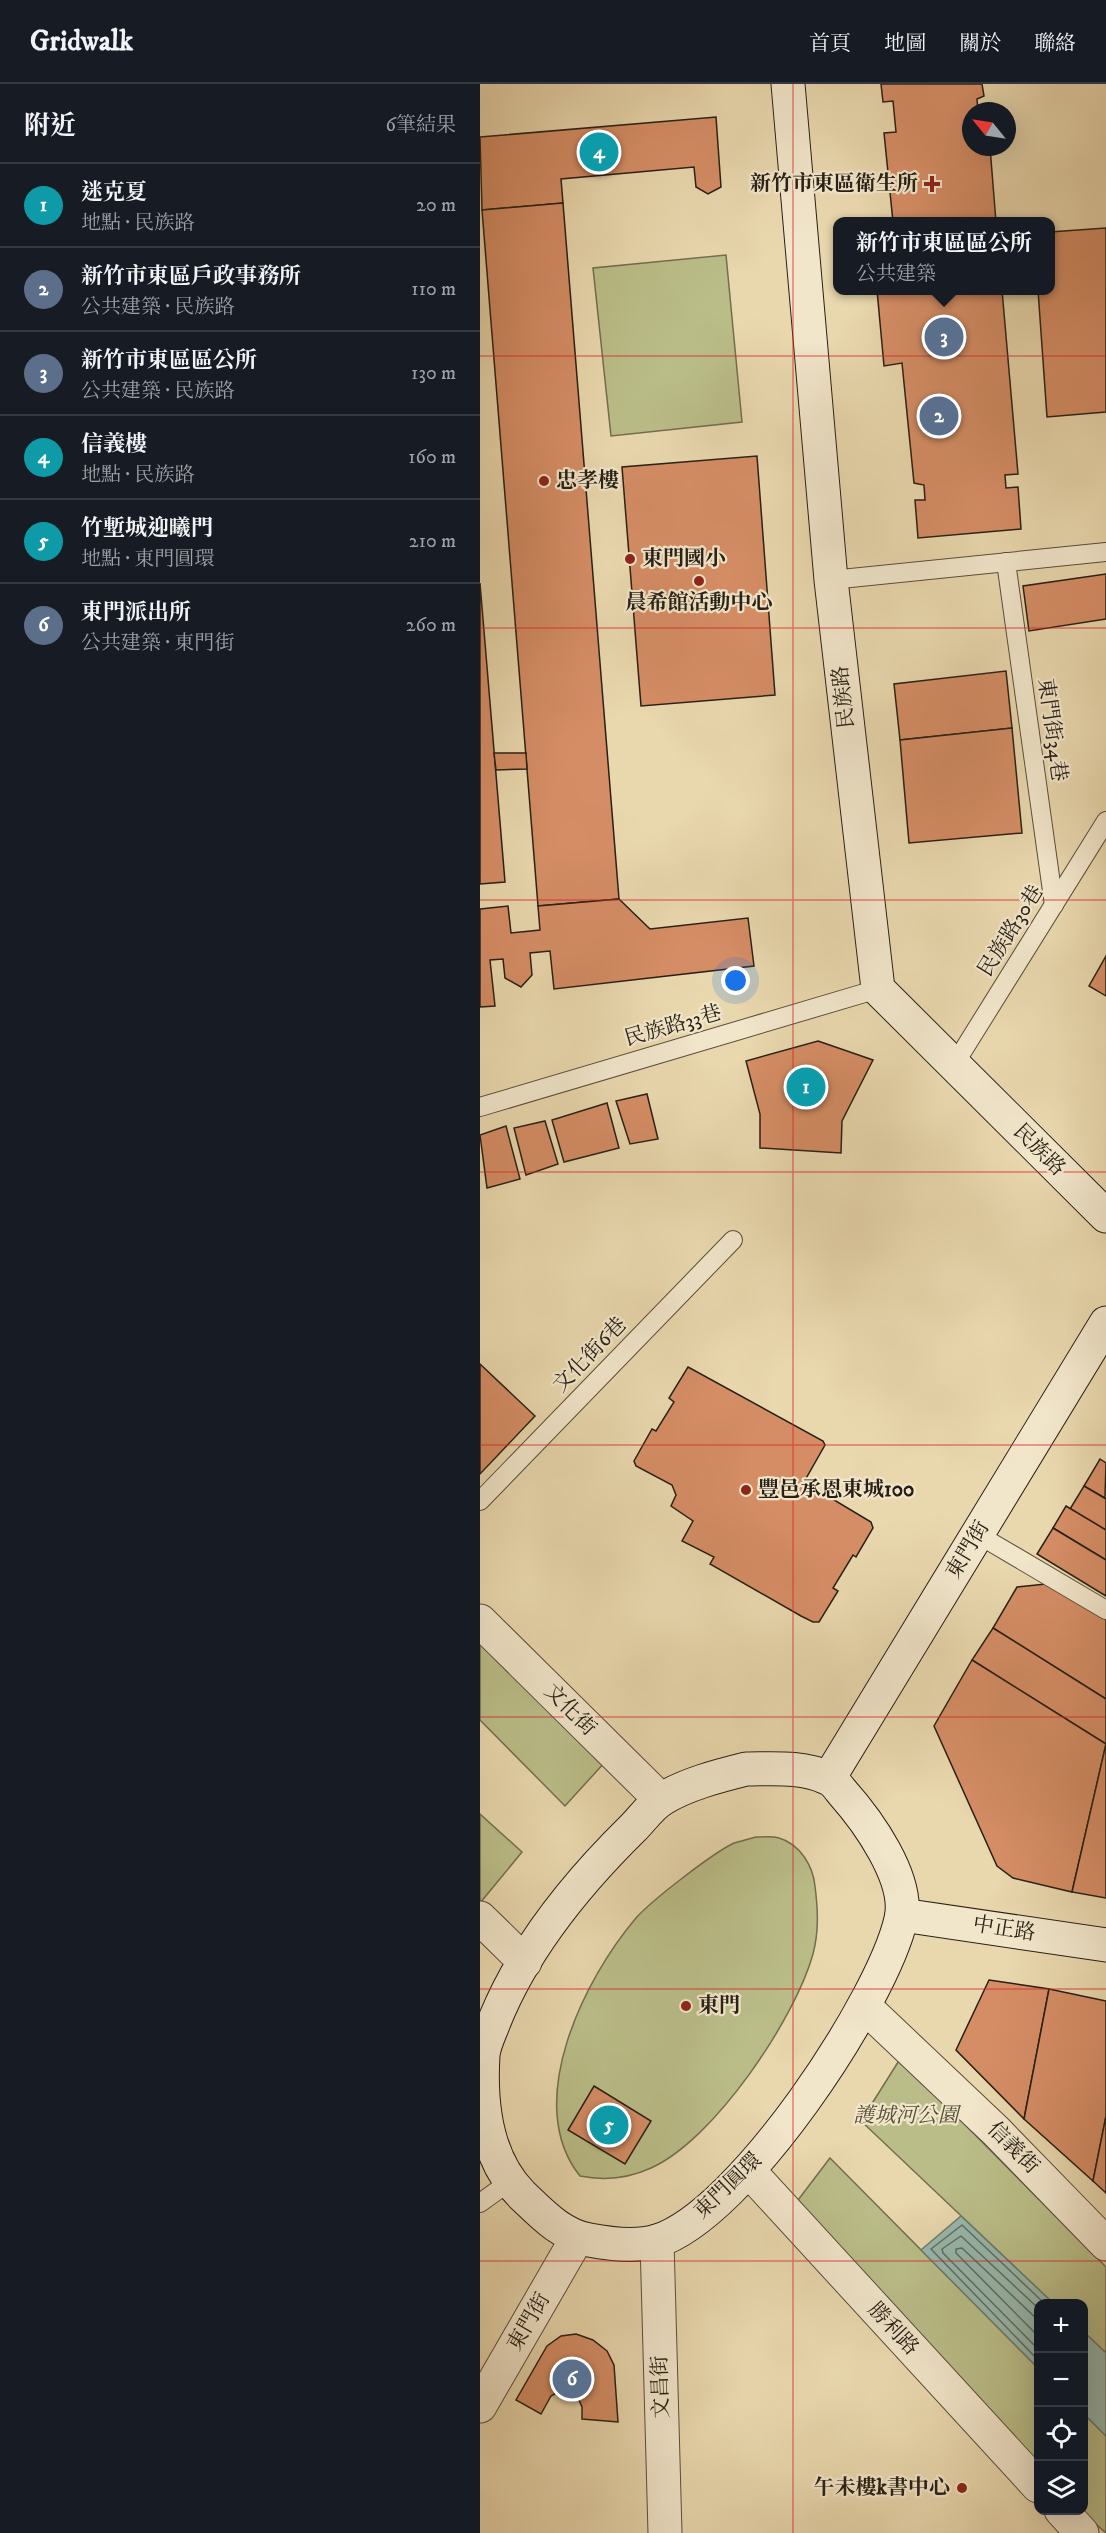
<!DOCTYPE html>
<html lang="zh-TW">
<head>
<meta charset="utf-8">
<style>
	body { margin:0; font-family:"IM FELL DW Pica","Noto Serif TC",serif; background:#242831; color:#f1f3f6 }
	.controls { position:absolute; right:18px; bottom:18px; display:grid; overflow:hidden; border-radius:12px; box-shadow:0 6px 24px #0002 }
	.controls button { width:54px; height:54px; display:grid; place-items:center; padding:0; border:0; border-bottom:2px solid #363941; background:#171b24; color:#f1f3f6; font:30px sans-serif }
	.compass { position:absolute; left:482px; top:18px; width:54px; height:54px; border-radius:50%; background:#171b24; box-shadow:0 6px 24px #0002; rotate:300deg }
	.you { position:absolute; left:256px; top:897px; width:21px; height:21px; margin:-15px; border:4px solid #fff; border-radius:50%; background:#1a73e8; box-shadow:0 0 0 9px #1a73e833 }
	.badge { display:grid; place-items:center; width:39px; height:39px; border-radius:50%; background:#1a73e8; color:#fff; font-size:20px; font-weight:700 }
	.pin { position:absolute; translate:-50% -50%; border:3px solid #fff; box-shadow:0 2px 6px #0006 }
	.popup { position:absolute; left:353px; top:133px; width:222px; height:78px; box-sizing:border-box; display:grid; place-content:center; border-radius:12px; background:#171b24; filter:drop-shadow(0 2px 4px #0005); font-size:20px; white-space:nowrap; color:#9ea1a6 }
	.popup b { font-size:22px; color:#f1f3f6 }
	.popup::after { content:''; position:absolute; left:50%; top:100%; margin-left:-12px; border:12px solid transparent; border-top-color:#171b24 }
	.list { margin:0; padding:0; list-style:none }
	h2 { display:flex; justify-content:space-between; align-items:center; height:78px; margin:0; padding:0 24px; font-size:26px }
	h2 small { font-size:20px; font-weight:400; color:#9ea1a6 }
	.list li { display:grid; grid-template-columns:39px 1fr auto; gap:18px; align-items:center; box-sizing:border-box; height:84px; padding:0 24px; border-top:2px solid #363941 }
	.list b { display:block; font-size:22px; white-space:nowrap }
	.list p { margin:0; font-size:20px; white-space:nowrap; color:#9ea1a6 }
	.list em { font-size:20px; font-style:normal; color:#9ea1a6 }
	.icon { flex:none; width:33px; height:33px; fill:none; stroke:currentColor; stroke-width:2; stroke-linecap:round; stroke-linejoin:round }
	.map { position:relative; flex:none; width:626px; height:2449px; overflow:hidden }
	header { display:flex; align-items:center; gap:36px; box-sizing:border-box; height:84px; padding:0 30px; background:#171b24; border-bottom:2px solid #363941 }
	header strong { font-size:28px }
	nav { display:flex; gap:33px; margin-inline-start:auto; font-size:21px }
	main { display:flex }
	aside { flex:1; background:#171b24 }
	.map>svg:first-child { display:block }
	.green { fill:#babd88; stroke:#716e4f; stroke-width:1.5 }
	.water { fill:#97b9ad; stroke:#6b7c71; stroke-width:1.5 }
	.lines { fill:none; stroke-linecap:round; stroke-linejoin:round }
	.shore { stroke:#606c62; stroke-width:1.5 }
	.building { fill:#d58d65; stroke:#282016; stroke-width:1.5 }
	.lane-casing { stroke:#584e3c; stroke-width:20 }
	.street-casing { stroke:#584e3c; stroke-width:35 }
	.secondary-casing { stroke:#282016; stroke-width:35 }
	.lane { stroke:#f1e5ca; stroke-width:18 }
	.street { stroke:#f1e5ca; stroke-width:33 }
	.secondary { stroke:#f1e5ca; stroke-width:33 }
	.grid { fill:none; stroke:#d62828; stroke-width:1.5; stroke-opacity:0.55 }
	.poi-dot { fill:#8f2418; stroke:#f1e5ca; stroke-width:2 }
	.labels { text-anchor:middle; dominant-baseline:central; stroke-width:4.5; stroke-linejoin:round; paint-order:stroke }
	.poi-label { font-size:21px; font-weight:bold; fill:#282016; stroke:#f1e5ca; text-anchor:start }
	.street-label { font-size:21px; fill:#282016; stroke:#f1e5ca }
	.park-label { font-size:21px; font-style:italic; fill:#544f38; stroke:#f1e5ca }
</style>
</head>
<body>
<header>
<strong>Gridwalk</strong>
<nav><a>首頁</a><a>地圖</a><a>關於</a><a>聯絡</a></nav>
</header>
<main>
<aside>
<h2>附近<small>6筆結果</small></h2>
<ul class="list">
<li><span class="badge" style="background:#0f9aa8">1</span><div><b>迷克夏</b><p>地點 · 民族路</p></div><em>20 m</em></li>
<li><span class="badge" style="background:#5c6f8a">2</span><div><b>新竹市東區戶政事務所</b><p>公共建築 · 民族路</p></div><em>110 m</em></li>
<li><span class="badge" style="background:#5c6f8a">3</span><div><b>新竹市東區區公所</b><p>公共建築 · 民族路</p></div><em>130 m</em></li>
<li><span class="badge" style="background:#0f9aa8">4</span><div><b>信義樓</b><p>地點 · 民族路</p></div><em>160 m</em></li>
<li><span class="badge" style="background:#0f9aa8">5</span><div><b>竹塹城迎曦門</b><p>地點 · 東門圓環</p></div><em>210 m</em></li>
<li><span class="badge" style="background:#5c6f8a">6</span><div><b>東門派出所</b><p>公共建築 · 東門街</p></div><em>260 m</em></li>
</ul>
</aside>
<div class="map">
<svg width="626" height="2449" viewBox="0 0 626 2449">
	<rect width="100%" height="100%" fill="#e9d7ad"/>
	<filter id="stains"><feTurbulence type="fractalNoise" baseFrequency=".00333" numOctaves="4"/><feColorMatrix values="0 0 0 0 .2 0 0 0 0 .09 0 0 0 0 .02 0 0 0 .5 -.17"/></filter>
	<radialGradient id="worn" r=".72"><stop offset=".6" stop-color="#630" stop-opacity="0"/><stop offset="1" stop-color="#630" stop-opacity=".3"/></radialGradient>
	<g class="green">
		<polygon points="246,171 262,338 131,352 113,184"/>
		<polygon points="0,1558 125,1678 85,1722 0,1636"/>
		<polygon points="0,1730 42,1768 0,1819"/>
		<path d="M276,1753C283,1753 293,1752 299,1754C320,1760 333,1782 335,1802C338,1826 339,1847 333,1870C315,1935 234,2056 171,2084C147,2095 125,2097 100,2092C42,2020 104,1895 156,1834C172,1816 233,1769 254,1759C261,1757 269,1755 276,1753Z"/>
		<polygon points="420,1975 626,2183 626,2269 604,2248 604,2220 573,2219 381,2037"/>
		<polygon points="350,2074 558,2284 558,2382 312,2124"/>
		<polygon points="604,2330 626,2352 626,2449 601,2427"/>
	</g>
	<g class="water">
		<polygon points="481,2132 573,2219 558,2220 558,2284 441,2166"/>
		<polygon points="604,2248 626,2269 626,2352 604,2330"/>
	</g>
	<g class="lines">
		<g class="shore">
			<polyline points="558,2224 481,2152 462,2165 463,2169 558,2265"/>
			<polyline points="558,2236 482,2164 476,2165 476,2169 558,2252"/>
			<polyline points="558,2276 451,2165 482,2141 565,2220"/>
		</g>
	</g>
	<g class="building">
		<polygon points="401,0 502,0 504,12 497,15 498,27 491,27 491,63 510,63 516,138 413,138 404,49 416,48 413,17 403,18"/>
		<polygon points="236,33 241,103 228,110 216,103 214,83 81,95 83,119 2,126 0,53"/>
		<polygon points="83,119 139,815 58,822 2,126"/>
		<polygon points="626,144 626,328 567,333 558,206 570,206 570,148"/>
		<polygon points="397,206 522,206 538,390 525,391 526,404 538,403 541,445 438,454 435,416 445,416 444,401 434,399 422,279 404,282"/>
		<polygon points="277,372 295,611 161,622 142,383"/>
		<polygon points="626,490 626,535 549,547 543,502"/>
		<polygon points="0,499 25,798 0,800"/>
		<polygon points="526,587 532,644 420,656 414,600"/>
		<polygon points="532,644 542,749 429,759 420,656"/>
		<polygon points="14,669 46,669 47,685 16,686"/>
		<polygon points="139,815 170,845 268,834 274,882 74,905 70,867 50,869 52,891 41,903 25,894 23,875 10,876 15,922 0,923 0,825 28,822 31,849 60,846 58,822"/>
		<polygon points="626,872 626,912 609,902"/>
		<polygon points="338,957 393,976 362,1037 361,1069 280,1064 280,1030 266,977"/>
		<polygon points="167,1010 178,1055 150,1060 136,1017"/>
		<polygon points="127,1019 139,1064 84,1078 72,1036"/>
		<polygon points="65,1037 78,1080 46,1091 34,1044"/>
		<polygon points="26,1042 40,1095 7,1104 0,1051"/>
		<polygon points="0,1280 55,1332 0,1390"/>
		<polygon points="208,1283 343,1357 345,1361 324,1398 391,1438 393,1444 376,1473 373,1471 353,1504 358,1507 339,1538 333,1538 321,1532 230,1480 234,1473 202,1457 213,1437 191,1422 196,1411 192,1401 156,1382 154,1377 172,1345 176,1347 194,1318 189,1314"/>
		<polygon points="620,1375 626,1379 625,1414 604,1402"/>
		<polygon points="604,1402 626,1415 626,1446 590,1425"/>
		<polygon points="586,1422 626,1446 626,1476 573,1444"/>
		<polygon points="573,1444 626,1476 626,1512 557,1470"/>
		<polygon points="566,1500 626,1535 626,1615 513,1544 537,1503"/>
		<polygon points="513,1544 626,1615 626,1660 492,1576"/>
		<polygon points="492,1576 626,1660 592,1808 533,1794 517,1782 454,1642"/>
		<polygon points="626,1660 626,1814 592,1808"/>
		<polygon points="509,1896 569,1905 544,2035 476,1966"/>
		<polygon points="569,1905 626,1917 626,2032 613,2097 544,2035"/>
		<polygon points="114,2002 171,2037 145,2080 88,2046"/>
		<polygon points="626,2032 626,2109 613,2097"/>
		<polygon points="96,2250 113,2256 127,2267 134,2281 138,2338 102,2335 102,2323 98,2314 90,2308 80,2307 71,2312 61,2330 36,2316 67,2262 81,2252"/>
	</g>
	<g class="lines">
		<g class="lane-casing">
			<g id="lane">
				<polyline points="526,478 574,821"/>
				<polyline points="351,496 626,468"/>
				<polyline points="474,981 626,737"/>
				<polyline points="0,1023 398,905"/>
				<polyline points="0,1417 253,1156"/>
				<polyline points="497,1450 626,1526"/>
				<polyline points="0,2119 29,2098"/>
			</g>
		</g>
		<g class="street-casing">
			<g id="street">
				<polyline points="0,1537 181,1716"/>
				<polyline points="0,1834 45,1878"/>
				<polyline points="384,1922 516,2047 626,2160"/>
				<polyline points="269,2087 558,2402"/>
				<polyline points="177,2157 185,2449"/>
				<polyline points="0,2322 97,2154"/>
				<polyline points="581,2426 602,2449"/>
			</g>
		</g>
		<g class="secondary-casing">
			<g id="secondary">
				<polyline points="308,0 351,496 398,905 626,1132"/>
				<path d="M266,1685C292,1685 323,1682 347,1694C353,1696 358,1703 362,1708C387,1736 430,1795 421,1835C402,1918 261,2131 177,2157C157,2163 130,2160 109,2156C81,2151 62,2130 42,2111C6,2075 0,2020 3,1971C4,1960 10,1949 14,1938C43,1865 97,1799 153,1744C162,1735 171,1722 182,1715C207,1700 238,1692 266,1685Z"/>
				<polyline points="349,1694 626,1239"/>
				<polyline points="422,1831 626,1861"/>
			</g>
		</g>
		<use href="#lane" class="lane"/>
		<use href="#street" class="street"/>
		<use href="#secondary" class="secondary"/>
	</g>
	<path class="grid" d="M313,0V2449M0,272H626M0,544H626M0,816H626M0,1088H626M0,1361H626M0,1633H626M0,1905H626M0,2177H626"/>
	<g class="poi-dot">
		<path d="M449 91h6v6h6v6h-6v6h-6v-6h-6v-6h6z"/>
		<circle cx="64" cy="397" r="6"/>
		<circle cx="150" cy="475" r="6"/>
		<circle cx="219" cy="497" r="6"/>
		<circle cx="266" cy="1406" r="6"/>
		<circle cx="206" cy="1922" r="6"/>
		<circle cx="482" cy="2404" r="6"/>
	</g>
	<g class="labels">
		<g class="poi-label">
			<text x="438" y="100" text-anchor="end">新竹市東區衛生所</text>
			<text x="76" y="397">忠孝樓</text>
			<text x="162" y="475">東門國小</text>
			<text x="219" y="519" text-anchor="middle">晨希館活動中心</text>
			<text x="278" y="1406">豐邑承恩東城100</text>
			<text x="218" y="1922">東門</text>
			<text x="470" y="2404" text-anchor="end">午未樓k書中心</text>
		</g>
		<g class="street-label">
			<text transform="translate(364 613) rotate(-96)">民族路</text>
			<text transform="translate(572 646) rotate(82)">東門街34巷</text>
			<text transform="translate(531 847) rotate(-58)">民族路30巷</text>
			<text transform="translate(193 942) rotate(-16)">民族路33巷</text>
			<text transform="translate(559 1066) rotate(45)">民族路</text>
			<text transform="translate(110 1271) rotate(-46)">文化街6巷</text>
			<text transform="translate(488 1466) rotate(-59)">東門街</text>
			<text transform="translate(90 1626) rotate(45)">文化街</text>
			<text transform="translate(524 1845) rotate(9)">中正路</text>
			<text transform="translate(533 2064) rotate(45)">信義街</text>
			<text transform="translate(248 2102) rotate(-44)">東門圓環</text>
			<text transform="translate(49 2238) rotate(-60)">東門街</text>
			<text transform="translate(413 2245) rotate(47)">勝利路</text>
			<text transform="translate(181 2303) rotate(-92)">文昌街</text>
		</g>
		<g class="park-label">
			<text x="426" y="2032">護城河公園</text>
		</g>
	</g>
	<rect width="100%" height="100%" filter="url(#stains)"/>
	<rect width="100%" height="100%" fill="url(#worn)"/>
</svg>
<div class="controls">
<button>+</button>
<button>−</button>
<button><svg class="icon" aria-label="locate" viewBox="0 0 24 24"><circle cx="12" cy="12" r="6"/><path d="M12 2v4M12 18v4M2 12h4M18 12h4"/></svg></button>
<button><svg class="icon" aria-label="layers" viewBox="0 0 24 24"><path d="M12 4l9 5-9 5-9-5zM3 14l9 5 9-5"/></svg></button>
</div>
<svg class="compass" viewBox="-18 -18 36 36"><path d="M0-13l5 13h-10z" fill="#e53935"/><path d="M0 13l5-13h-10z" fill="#9ea1a6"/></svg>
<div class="you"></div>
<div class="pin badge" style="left:326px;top:1003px;background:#0f9aa8">1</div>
<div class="pin badge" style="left:459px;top:332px;background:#5c6f8a">2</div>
<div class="pin badge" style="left:464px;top:253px;background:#5c6f8a">3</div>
<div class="popup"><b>新竹市東區區公所</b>公共建築</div>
<div class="pin badge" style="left:119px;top:68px;background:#0f9aa8">4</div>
<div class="pin badge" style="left:129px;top:2041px;background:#0f9aa8">5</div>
<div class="pin badge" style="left:92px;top:2295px;background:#5c6f8a">6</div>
</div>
</main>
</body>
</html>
